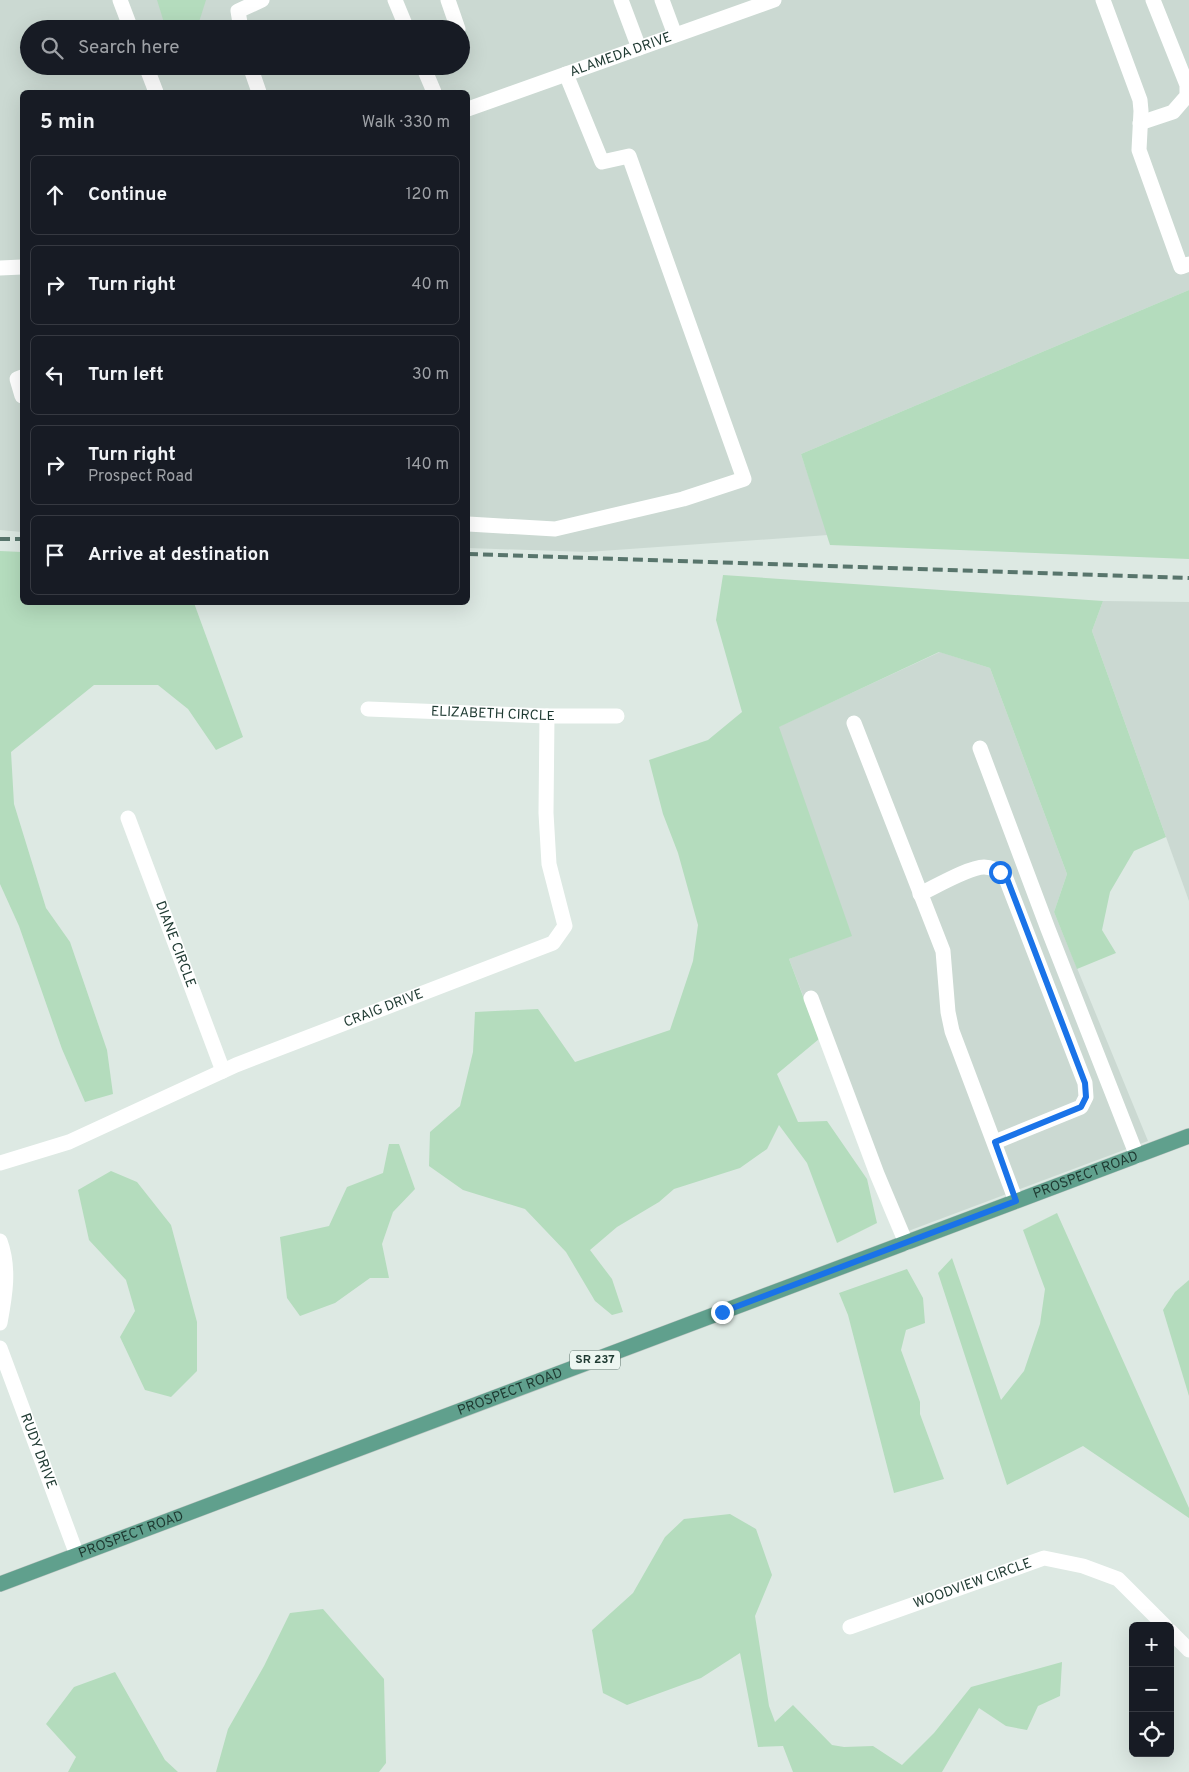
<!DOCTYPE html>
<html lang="en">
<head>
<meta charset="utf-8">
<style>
	body { margin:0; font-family:Overpass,sans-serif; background:#242831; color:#f1f3f6 }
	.controls { position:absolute; right:15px; bottom:15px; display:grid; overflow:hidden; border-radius:8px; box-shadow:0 5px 20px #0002 }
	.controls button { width:45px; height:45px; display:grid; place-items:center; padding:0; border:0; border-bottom:1px solid #363941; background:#171b24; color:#f1f3f6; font:25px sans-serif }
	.stop { position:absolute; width:15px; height:15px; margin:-11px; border:4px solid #1a73e8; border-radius:50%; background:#fff }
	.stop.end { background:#1a73e8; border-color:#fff; box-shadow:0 1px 5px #0008 }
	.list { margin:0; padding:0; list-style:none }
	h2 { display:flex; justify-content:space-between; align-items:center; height:65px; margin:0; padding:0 20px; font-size:21px }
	h2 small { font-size:16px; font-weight:400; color:#9ea1a6 }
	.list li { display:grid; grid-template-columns:32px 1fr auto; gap:15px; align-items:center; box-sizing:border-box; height:80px; margin:0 10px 10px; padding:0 10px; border:1px solid #363941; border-radius:8px }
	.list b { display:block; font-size:19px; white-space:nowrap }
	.list p { margin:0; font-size:16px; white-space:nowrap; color:#9ea1a6 }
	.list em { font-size:16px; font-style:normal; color:#9ea1a6 }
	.icon { flex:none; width:28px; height:28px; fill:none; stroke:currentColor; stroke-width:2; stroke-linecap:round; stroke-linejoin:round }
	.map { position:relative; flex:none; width:1189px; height:1772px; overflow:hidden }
	.search { position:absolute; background:#171b24; box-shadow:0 5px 20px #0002; left:20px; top:20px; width:450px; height:55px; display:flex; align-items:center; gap:12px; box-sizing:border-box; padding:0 18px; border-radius:28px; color:#9ea1a6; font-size:19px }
	.panel { position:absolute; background:#171b24; box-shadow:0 5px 20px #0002; left:20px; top:90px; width:450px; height:515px; border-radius:8px }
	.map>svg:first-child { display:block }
	.built { fill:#cbd9d2; fill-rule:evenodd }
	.green { fill:#b4dcbd }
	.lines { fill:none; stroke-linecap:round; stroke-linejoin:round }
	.major-casing { stroke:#bcc4c1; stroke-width:16 }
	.minor { stroke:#fff; stroke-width:15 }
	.major { stroke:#60a08d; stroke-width:15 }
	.rail { stroke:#58756c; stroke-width:4; stroke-dasharray:10 5; stroke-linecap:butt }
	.route { stroke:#1a73e8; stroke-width:6 }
	.labels { text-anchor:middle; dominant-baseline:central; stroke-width:4; stroke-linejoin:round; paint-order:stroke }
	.shield { fill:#edf6f1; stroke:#5c726b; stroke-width:1 }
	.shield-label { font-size:12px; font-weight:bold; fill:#1e3931 }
	.street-label { font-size:14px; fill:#1e3931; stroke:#edf6f1 }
</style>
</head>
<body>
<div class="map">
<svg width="1189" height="1772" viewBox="0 0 1189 1772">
	<rect width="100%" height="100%" fill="#dde9e3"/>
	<g class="built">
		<path d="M0,0H1189V290L801,454L828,535L587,552L468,548V92H22V532L0,530ZM29,29H461V66H29Z"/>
		<polygon points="1103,601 1189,602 1189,901 1092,631"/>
		<polygon points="940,652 990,668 1067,874 1054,912 1148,1141 895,1236 789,959 851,935 778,727"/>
	</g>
	<g class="green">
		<polygon points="157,0 206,0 199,22 191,29 166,29"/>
		<polygon points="1189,290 1189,559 830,545 801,454"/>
		<polygon points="0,551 22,552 22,602 194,603 243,737 216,750 188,709 158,685 94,685 11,752 14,804 46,908 70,942 107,1050 113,1094 85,1102 62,1049 19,926 0,884"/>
		<polygon points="723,575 1103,601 1092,631 1166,837 1134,851 1110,892 1102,930 1116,953 1077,969 1054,912 1067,874 990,668 939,652 779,727 852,936 789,959 819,1039 777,1074 798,1122 827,1121 867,1179 877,1223 837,1243 807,1163 779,1125 767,1149 740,1168 674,1189 659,1202 617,1227 590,1250 612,1279 623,1312 612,1315 595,1301 566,1252 525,1209 463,1190 429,1166 430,1132 460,1106 473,1052 475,1012 538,1009 575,1062 670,1030 693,961 698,925 678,853 663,814 649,760 708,740 742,712 716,620"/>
		<polygon points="389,1144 399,1144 415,1189 393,1212 382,1244 389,1278 370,1278 335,1303 300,1316 287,1298 280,1237 329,1226 347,1187 383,1173"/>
		<polygon points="111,1171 137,1182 171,1225 197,1322 197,1371 171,1397 145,1390 120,1337 135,1311 126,1280 89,1240 78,1190"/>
		<polygon points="1057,1213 1189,1508 1189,1518 1083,1446 1007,1485 938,1273 952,1258 1001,1400 1024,1371 1040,1324 1045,1289 1023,1230"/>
		<polygon points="907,1269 923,1298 925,1323 906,1330 901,1350 920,1402 920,1414 944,1479 894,1493 848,1315 839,1293"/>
		<polygon points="1189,1280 1189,1396 1163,1310 1175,1292"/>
		<polygon points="730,1514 756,1529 772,1575 755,1616 769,1706 775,1722 793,1705 832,1745 844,1747 873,1746 902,1765 934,1733 971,1687 1062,1662 1060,1696 1038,1706 1027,1730 1006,1726 979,1708 942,1772 793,1772 783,1746 758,1747 740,1653 701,1678 627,1705 603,1693 592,1630 633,1593 665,1537 684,1519"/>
		<polygon points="323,1609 384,1679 386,1763 379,1772 216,1772 228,1729 264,1666 290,1613"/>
		<polygon points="115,1672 165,1760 178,1772 68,1772 76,1757 46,1724 74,1687"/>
	</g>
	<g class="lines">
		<g class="major-casing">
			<g id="major">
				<path id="s7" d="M0,1584L1189,1136"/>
			</g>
		</g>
		<g class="minor">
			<polyline points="120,0 131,29"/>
			<polyline points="395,0 407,29"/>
			<polyline points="448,0 458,29"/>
			<polyline points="621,0 639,48"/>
			<polyline points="662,0 675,35"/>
			<polyline points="1103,0 1140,100 1141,111 1139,150 1181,267 1189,264"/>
			<polyline points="241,29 238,11 262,0"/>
			<polyline points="146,66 156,92"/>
			<polyline points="250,66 259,92"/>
			<polyline points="423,66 434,92"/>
			<path id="s1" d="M468,109L774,0"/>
			<polyline points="1140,123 1173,112 1187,96 1187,85 1153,0"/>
			<polyline points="0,268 22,267"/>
			<polyline points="22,377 17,379 22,396"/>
			<polyline points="468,524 555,529 683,499 744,479 629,156 602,162 566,74"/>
			<path id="s2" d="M368,709L547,716H617"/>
			<polyline points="854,723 943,951 948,1012 952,1031 1016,1201"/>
			<polyline points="980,748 1048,929 1137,1156"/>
			<path id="s3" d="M128,818L223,1071"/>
			<path d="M920,894C935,887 969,867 984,867C993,867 999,871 1005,876L1085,1083L1086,1097L1081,1107L995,1142"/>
			<polyline points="811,998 877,1174 906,1243"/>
			<path id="s4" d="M0,1163L69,1142L236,1065L553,943L565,926L549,864L546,813L547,716"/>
			<path d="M0,1241C10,1268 5,1296 0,1323"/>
			<path id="s5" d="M0,1348L77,1555"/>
			<path id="s6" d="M850,1627L1044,1558L1083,1566L1118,1579L1165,1626"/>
			<polyline points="1170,1631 1189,1650"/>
		</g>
		<use href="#major" class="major"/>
		<g class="rail">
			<polyline points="0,539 22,539"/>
			<polyline points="468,554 1189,578"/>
		</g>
	</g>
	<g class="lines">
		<polyline class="route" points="722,1312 1016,1201 995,1142 1081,1107 1086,1097 1085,1083 1006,876 1000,872"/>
	</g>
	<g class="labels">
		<rect class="shield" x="570" y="1350.5" width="50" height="19" rx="4"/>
		<g class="shield-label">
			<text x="595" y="1360">SR 237</text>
		</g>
		<g class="street-label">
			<text stroke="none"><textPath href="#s1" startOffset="162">ALAMEDA DRIVE</textPath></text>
			<text stroke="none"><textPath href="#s2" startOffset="125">ELIZABETH CIRCLE</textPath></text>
			<text stroke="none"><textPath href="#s3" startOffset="135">DIANE CIRCLE</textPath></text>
			<text stroke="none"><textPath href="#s4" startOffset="414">CRAIG DRIVE</textPath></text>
			<text stroke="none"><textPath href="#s7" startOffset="1160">PROSPECT ROAD</textPath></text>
			<text stroke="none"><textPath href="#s7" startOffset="545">PROSPECT ROAD</textPath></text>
			<text stroke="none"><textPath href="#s5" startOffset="110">RUDY DRIVE</textPath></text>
			<text stroke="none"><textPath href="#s7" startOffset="140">PROSPECT ROAD</textPath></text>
			<text stroke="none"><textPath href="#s6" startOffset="130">WOODVIEW CIRCLE</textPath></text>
		</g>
	</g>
</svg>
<div class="controls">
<button>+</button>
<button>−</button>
<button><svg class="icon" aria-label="locate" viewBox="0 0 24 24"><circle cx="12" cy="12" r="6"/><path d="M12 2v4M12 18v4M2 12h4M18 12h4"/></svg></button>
</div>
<div class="stop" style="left:1000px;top:872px"></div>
<div class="stop end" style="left:722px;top:1312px"></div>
<div class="search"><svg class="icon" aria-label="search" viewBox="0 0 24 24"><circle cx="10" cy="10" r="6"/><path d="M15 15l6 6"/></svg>Search here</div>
<section class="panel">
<h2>5 min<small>Walk · 330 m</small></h2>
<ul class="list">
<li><svg class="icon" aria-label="ahead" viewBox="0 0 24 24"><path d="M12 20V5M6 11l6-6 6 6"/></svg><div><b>Continue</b></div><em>120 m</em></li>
<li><svg class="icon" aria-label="right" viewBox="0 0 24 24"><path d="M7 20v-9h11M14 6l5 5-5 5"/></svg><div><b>Turn right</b></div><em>40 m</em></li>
<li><svg class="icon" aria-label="left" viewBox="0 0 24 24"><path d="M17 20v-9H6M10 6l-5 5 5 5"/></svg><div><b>Turn left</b></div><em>30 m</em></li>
<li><svg class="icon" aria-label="right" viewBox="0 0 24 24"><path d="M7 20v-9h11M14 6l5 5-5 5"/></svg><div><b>Turn right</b><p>Prospect Road</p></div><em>140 m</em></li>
<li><svg class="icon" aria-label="arrive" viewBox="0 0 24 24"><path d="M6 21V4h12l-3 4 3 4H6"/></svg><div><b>Arrive at destination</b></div></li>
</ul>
</section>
</div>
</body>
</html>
